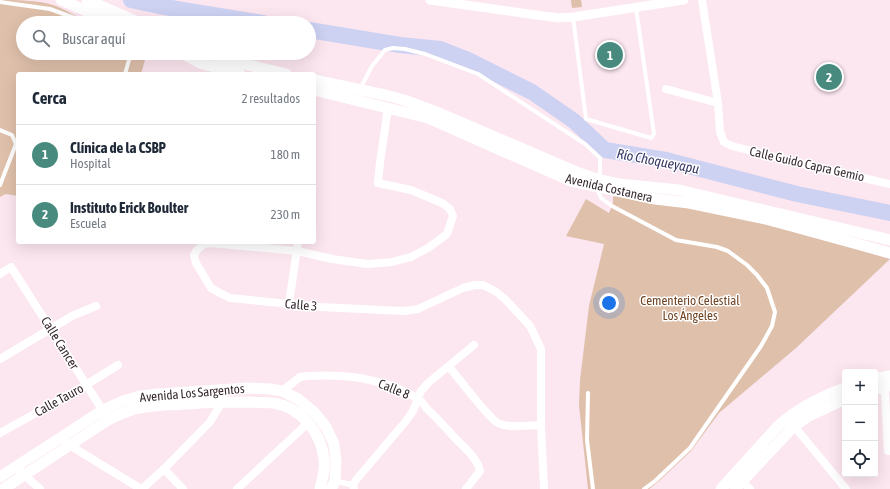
<!DOCTYPE html>
<html lang="es">
<head>
<meta charset="utf-8">
<style>
	body { margin:0; font-family:"Asap Condensed",sans-serif; background:#f6f6f7; color:#1f2937 }
	.controls { position:absolute; right:12px; bottom:12px; display:grid; overflow:hidden; border-radius:4px; box-shadow:0 4px 16px #0002 }
	.controls button { width:36px; height:36px; display:grid; place-items:center; padding:0; border:0; border-bottom:1px solid #e0e1e3; background:#fff; color:#1f2937; font:20px sans-serif }
	.you { position:absolute; left:609px; top:303px; width:14px; height:14px; margin:-10px; border:3px solid #fff; border-radius:50%; background:#1a73e8; box-shadow:0 0 0 6px #1a73e833 }
	.badge { display:grid; place-items:center; width:26px; height:26px; border-radius:50%; background:#488b7e; color:#fff; font-size:13px; font-weight:700 }
	.pin { position:absolute; translate:-50% -50%; border:2px solid #fff; box-shadow:0 1px 4px #0006 }
	.list { margin:0; padding:0; list-style:none }
	h2 { display:flex; justify-content:space-between; align-items:center; height:52px; margin:0; padding:0 16px; font-size:17px }
	h2 small { font-size:13px; font-weight:400; color:#747a83 }
	.list li { display:grid; grid-template-columns:26px 1fr auto; gap:12px; align-items:center; box-sizing:border-box; height:60px; padding:0 16px; border-top:1px solid #e0e1e3 }
	.list b { display:block; font-size:15px; white-space:nowrap }
	.list p { margin:0; font-size:13px; white-space:nowrap; color:#747a83 }
	.list em { font-size:13px; font-style:normal; color:#747a83 }
	.icon { flex:none; width:22px; height:22px; fill:none; stroke:currentColor; stroke-width:2; stroke-linecap:round; stroke-linejoin:round }
	.map { position:relative; flex:none; width:890px; height:489px; overflow:hidden }
	.search { position:absolute; background:#fff; box-shadow:0 4px 16px #0002; left:16px; top:16px; width:300px; height:44px; display:flex; align-items:center; gap:10px; box-sizing:border-box; padding:0 14px; border-radius:22px; color:#747a83; font-size:15px }
	.panel { position:absolute; background:#fff; box-shadow:0 4px 16px #0002; left:16px; top:72px; width:300px; height:172px; border-radius:4px }
	.map>svg:first-child { display:block }
	.green { fill:#dfc0ab }
	.lines { fill:none; stroke-linecap:round; stroke-linejoin:round }
	.river { stroke:#cdd1f2; stroke-width:16 }
	.service { stroke:#fff; stroke-width:4 }
	.pedestrian { stroke:#fff; stroke-width:5.5 }
	.minor { stroke:#fff; stroke-width:8 }
	.tertiary { stroke:#fff; stroke-width:9 }
	.secondary { stroke:#fff; stroke-width:11 }
	.labels { text-anchor:middle; dominant-baseline:central; stroke-width:3; stroke-linejoin:round; paint-order:stroke }
	.street-label { font-size:13px; fill:#382a31; stroke:#fff }
	.park-label { font-size:13px; fill:#704525; stroke:#fff }
	.water-label { font-size:14px; font-style:italic; fill:#383966; stroke:#fff }
</style>
</head>
<body>
<div class="map">
<svg width="890" height="489" viewBox="0 0 890 489">
	<rect width="100%" height="100%" fill="#fce6f0"/>
	<g class="green">
		<path d="M0,0C18,0 36,0 53,5C65,9 77,17 89,23H23V53H147L141,74H18V196L6,194L0,197Z"/>
		<polygon points="571,0 581,0 582,7 572,8"/>
		<polygon points="618,195 700,207 840,244 890,259 796,348 719,413 691,451 659,481 649,489 588,489 579,405 580,380 589,306 604,244 566,236 586,199 609,213 613,203 613,197"/>
	</g>
	<g class="lines">
		<g class="river">
			<polyline points="131,0 159,6 263,23"/>
			<polyline points="309,30 400,45 440,49 468,60 532,92 574,121 605,150 666,160 797,194 890,213"/>
		</g>
		<g class="service">
			<polyline points="0,2 50,9 88,23"/>
			<polyline points="573,17 586,119 651,138 654,134 636,8"/>
			<polyline points="125,74 131,53"/>
			<polyline points="360,89 372,66 385,50 393,48 405,49 425,54 478,74 585,144 600,158 600,178"/>
			<polyline points="0,130 12,135 16,144 0,185"/>
			<polyline points="597,189 601,198 612,206 676,240 717,247 728,251 747,265 757,275 767,288 775,312 772,326 761,346 690,448 655,481 644,489"/>
			<polyline points="588,393 587,440 593,489"/>
		</g>
		<polyline class="pedestrian" points="335,481 353,485"/>
		<g class="minor">
			<polyline points="702,0 718,103 720,132 724,142 732,146 798,163 890,184"/>
			<polyline points="666,89 718,103"/>
			<polyline points="388,108 380,162 378,183 411,190 442,203 450,209 453,216 447,234 428,248 411,257 392,262 367,264 332,259 297,251 210,243 204,244 196,251 194,256 196,263 211,288 220,293 230,298 320,307 404,311 418,309 463,288 475,285 483,285 495,291 505,299 530,326 541,349 541,425 544,489"/>
			<polyline points="0,274 11,267 105,414"/>
			<polyline points="289,304 298,242"/>
			<polyline points="0,359 72,316 96,306"/>
			<path d="M449,367C459,378 488,418 498,423C509,429 529,425 541,425"/>
			<polyline points="881,388 885,393 888,451"/>
			<path d="M282,391L300,377L307,376C347,374 382,378 417,398C421,400 424,405 427,409C437,418 446,428 455,438C464,447 478,459 480,471L466,489"/>
			<polyline points="794,426 846,489"/>
			<polyline points="0,433 86,385 118,365"/>
			<polyline points="66,443 141,489"/>
			<polyline points="164,469 183,489"/>
			<polyline points="20,471 40,489"/>
			<polyline points="742,481 750,489"/>
			<polyline points="142,489 164,469 210,422 222,402 224,390"/>
			<polyline points="237,489 308,423"/>
			<polyline points="354,489 353,485 356,480 406,421 413,411 421,391 428,383 474,345"/>
		</g>
		<polyline class="tertiary" points="430,0 558,18 573,17 684,0"/>
		<g class="secondary">
			<polyline points="61,0 114,23"/>
			<polyline points="87,0 140,23"/>
			<polyline points="181,53 200,63 240,74"/>
			<polyline points="209,53 222,59 286,74"/>
			<polyline points="314,80 385,95 404,100 439,113 579,173 600,180 619,184 679,190 890,240"/>
			<polyline points="314,90 428,118 571,181 655,199 689,203 766,219 890,253"/>
			<polyline points="875,379 890,376"/>
			<polyline points="875,389 890,386"/>
			<polyline points="0,477 103,410 123,401 140,396 159,394 247,388 270,389 282,391 298,399 314,412 326,427 334,444 336,462 335,481 331,489"/>
			<path d="M3,489L108,420C119,415 128,410 139,408C159,404 180,405 200,403C217,402 234,402 251,402C258,403 266,402 273,403C301,407 321,432 324,459C326,470 322,479 320,489"/>
			<path d="M721,489L778,426C798,408 820,397 845,388"/>
			<polyline points="735,489 794,426 809,416 845,399"/>
		</g>
	</g>
	<g class="labels">
		<g class="street-label">
			<text transform="translate(807 164) rotate(13)">Calle Guido Capra Gemio</text>
			<text transform="translate(609 188) rotate(13)">Avenida Costanera</text>
			<text transform="translate(301 305) rotate(5)">Calle 3</text>
			<text transform="translate(60 343) rotate(58)">Calle Cancer</text>
			<text transform="translate(394 389) rotate(22)">Calle 8</text>
			<text transform="translate(192 393) rotate(-5)">Avenida Los Sargentos</text>
			<text transform="translate(59 400) rotate(-29)">Calle Tauro</text>
		</g>
		<g class="park-label">
			<text x="690" y="300">Cementerio Celestial<tspan x="690" dy="15">Los Ángeles</tspan></text>
		</g>
		<g class="water-label">
			<text transform="translate(658 161) rotate(11)">Río Choqueyapu</text>
		</g>
	</g>
</svg>
<div class="controls">
<button>+</button>
<button>−</button>
<button><svg class="icon" aria-label="locate" viewBox="0 0 24 24"><circle cx="12" cy="12" r="6"/><path d="M12 2v4M12 18v4M2 12h4M18 12h4"/></svg></button>
</div>
<div class="you"></div>
<div class="pin badge" style="left:610px;top:55px">1</div>
<div class="pin badge" style="left:829px;top:77px">2</div>
<div class="search"><svg class="icon" aria-label="search" viewBox="0 0 24 24"><circle cx="10" cy="10" r="6"/><path d="M15 15l6 6"/></svg>Buscar aquí</div>
<section class="panel">
<h2>Cerca<small>2 resultados</small></h2>
<ul class="list">
<li><span class="badge">1</span><div><b>Clínica de la CSBP</b><p>Hospital</p></div><em>180 m</em></li>
<li><span class="badge">2</span><div><b>Instituto Erick Boulter</b><p>Escuela</p></div><em>230 m</em></li>
</ul>
</section>
</div>
</body>
</html>
